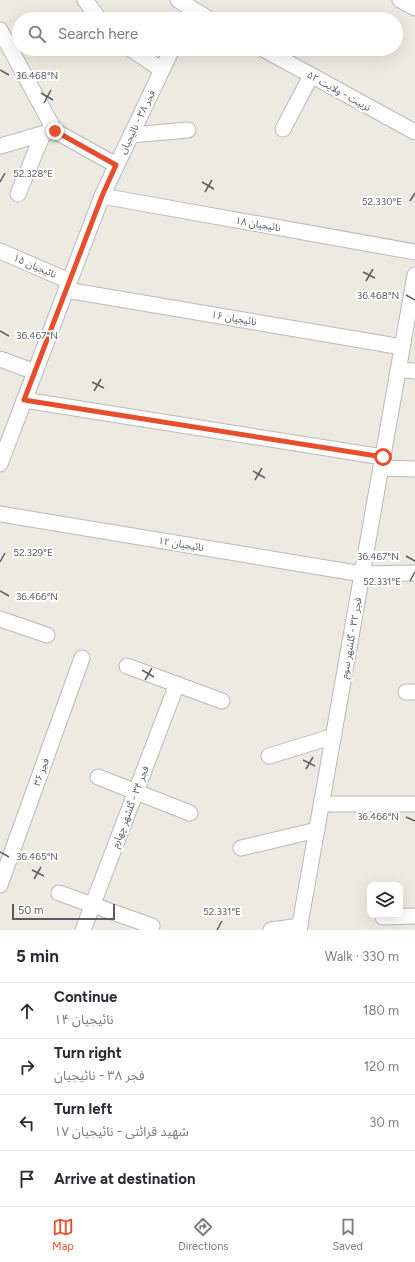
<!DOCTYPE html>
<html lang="en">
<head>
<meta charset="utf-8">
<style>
	body { margin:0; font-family:Figtree,"Noto Sans Arabic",sans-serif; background:#f7f7f7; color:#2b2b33 }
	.controls { position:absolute; right:12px; bottom:12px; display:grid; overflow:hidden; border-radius:8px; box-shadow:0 4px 16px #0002 }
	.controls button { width:36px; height:36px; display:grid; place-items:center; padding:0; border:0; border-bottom:1px solid #e1e1e2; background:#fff; color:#2b2b33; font:20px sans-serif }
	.scale { position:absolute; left:12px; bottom:10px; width:103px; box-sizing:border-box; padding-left:4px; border:2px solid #5a5d62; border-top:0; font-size:11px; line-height:14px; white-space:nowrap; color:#5a5d62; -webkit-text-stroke:3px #fff; paint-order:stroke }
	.stop { position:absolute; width:12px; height:12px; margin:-9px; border:3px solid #e74e2d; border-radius:50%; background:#fff }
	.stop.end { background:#e74e2d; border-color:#fff; box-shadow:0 1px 4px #0008 }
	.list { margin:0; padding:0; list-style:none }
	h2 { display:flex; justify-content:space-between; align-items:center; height:52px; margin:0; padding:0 16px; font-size:17px }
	h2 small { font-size:13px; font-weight:400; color:#7c7c81 }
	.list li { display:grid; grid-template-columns:26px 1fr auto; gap:12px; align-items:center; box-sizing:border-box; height:56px; padding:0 16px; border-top:1px solid #e1e1e2 }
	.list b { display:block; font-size:15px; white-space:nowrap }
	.list p { margin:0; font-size:13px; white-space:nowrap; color:#7c7c81 }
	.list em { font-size:13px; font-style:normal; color:#7c7c81 }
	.icon { flex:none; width:22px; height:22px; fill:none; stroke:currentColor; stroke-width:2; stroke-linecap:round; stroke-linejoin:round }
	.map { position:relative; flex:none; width:415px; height:930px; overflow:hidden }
	.search { position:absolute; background:#fff; box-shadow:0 4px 16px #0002; left:12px; right:12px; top:12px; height:44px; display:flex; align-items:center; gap:10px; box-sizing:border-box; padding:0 14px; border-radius:22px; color:#7c7c81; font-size:15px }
	.sheet { height:276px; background:#fff }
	nav { display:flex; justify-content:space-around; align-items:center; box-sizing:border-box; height:56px; border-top:1px solid #e1e1e2; background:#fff; font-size:11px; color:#7c7c81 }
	nav a { display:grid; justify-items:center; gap:2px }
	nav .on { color:#e74e2d }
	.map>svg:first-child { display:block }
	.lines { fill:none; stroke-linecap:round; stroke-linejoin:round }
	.street-casing { stroke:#b7b9be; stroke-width:17 }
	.street { stroke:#fff; stroke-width:15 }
	.route { stroke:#e74e2d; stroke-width:5 }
	.ticks { fill:none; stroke:#5a5d62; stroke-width:1.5 }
	.labels { text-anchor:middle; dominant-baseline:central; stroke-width:4; stroke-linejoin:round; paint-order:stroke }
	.street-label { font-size:10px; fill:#5a5d62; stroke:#fff }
	.ticks-label { font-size:10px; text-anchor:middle; fill:#5a5d62; stroke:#fff; stroke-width:4; stroke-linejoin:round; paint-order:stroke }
</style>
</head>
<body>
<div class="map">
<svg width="415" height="930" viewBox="0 0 415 930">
	<rect width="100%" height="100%" fill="#edebe1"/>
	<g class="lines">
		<g class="street-casing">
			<g id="street">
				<polyline points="85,0 99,19"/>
				<polyline points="178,0 209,19"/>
				<polyline points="400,0 415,8"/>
				<polyline points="0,30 55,131 116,165"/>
				<polyline points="131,49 162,70"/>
				<polyline points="263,49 415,132"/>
				<polyline points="283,129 311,76"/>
				<polyline points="131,135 188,130"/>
				<polyline points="0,146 49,132"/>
				<polyline points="18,194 43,134"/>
				<polyline points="102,196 415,252"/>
				<polyline points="0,251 69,281"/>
				<polyline points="66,290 402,347"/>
				<polyline points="0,359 35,372"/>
				<polyline points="398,370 415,371"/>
				<polyline points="24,400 383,457"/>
				<polyline points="0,464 102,196 172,49"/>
				<polyline points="381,468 415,469"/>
				<polyline points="0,514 362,574 415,573"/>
				<polyline points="0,619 47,635"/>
				<polyline points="127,666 222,701"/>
				<polyline points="406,692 415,692"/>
				<polyline points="269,756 334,736"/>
				<polyline points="98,777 190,813"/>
				<polyline points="322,804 415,804"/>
				<polyline points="241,848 317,830"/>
				<polyline points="0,885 82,658"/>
				<polyline points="59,893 152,926"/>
				<polyline points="383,917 415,916"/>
				<polyline points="83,930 177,684"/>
				<polyline points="271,930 300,926"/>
				<polyline points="299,930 415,275"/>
			</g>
		</g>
		<use href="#street" class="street"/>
	</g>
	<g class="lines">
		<polyline class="route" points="55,131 116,165 102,196 24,400 383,457"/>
	</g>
	<path class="ticks" d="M0,70L9,75M41,93L53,100M44,103L51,90M0,182L5,173M202,182L214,189M205,192L212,180M410,201L415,193M363,272L375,278M366,281L373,269M406,295L415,300M0,331L9,336M92,382L104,388M94,391L101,379M253,471L265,478M255,480L262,468M406,556L415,561M0,562L5,553M410,581L415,572M0,591L9,596M142,670L154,677M145,680L152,668M303,760L315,766M306,769L313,757M406,817L415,821M0,852L9,857M32,870L44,876M34,879L41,867M217,930L222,921"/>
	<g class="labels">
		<g class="street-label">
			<text transform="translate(339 91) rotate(29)">تربیت - ولایت ۵۲</text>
			<text transform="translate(137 122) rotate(-64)">فجر ۳۸ - نائیجیان</text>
			<text transform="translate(258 224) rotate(10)">نائیجیان ۱۸</text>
			<text transform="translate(35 266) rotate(23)">نائیجیان ۱۵</text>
			<text transform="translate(234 318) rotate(10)">نائیجیان ۱۶</text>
			<text transform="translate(181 544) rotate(9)">نائیجیان ۱۲</text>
			<text transform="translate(351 638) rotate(-80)">فجر ۳۲ - گلشهر سوم</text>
			<text transform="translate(41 772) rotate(-70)">فجر ۳۶</text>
			<text transform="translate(130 807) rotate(-69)">فجر ۳۴ - گلشهر چهارم</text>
		</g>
	</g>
	<g class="ticks-label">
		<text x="37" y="79">36.468°N</text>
		<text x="33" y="177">52.328°E</text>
		<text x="382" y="205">52.330°E</text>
		<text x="378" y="299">36.468°N</text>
		<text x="37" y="339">36.467°N</text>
		<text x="33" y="556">52.329°E</text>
		<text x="378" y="560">36.467°N</text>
		<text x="382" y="585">52.331°E</text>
		<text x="37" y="600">36.466°N</text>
		<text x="378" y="820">36.466°N</text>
		<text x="37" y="860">36.465°N</text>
		<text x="222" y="915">52.331°E</text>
	</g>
</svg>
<div class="controls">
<button><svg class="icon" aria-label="layers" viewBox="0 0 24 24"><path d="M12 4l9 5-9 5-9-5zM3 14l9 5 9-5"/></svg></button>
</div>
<div class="scale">50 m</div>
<div class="stop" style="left:383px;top:457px"></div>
<div class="stop end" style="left:55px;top:131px"></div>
<div class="search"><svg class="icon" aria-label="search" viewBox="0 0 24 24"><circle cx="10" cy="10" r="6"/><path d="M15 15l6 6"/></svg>Search here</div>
</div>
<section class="sheet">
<h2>5 min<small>Walk · 330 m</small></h2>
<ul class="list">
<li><svg class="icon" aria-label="ahead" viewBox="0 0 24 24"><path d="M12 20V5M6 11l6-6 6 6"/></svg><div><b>Continue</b><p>نائیجیان ۱۴</p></div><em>180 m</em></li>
<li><svg class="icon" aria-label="right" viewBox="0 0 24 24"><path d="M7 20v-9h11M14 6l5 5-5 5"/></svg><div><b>Turn right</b><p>فجر ۳۸ - نائیجیان</p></div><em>120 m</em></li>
<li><svg class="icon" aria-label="left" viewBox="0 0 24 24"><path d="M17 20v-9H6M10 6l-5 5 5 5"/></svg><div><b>Turn left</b><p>شهید قرائتی - نائیجیان ۱۷</p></div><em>30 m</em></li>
<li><svg class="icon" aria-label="arrive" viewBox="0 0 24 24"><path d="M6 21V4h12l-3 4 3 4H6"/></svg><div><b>Arrive at destination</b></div></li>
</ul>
</section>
<nav>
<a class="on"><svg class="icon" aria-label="map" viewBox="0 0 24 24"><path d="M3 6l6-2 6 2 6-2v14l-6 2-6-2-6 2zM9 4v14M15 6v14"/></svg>Map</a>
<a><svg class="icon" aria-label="directions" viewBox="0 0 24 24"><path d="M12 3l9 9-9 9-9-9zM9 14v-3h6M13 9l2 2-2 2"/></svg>Directions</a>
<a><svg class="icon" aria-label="saved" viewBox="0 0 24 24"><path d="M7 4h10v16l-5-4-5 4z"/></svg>Saved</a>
</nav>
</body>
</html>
